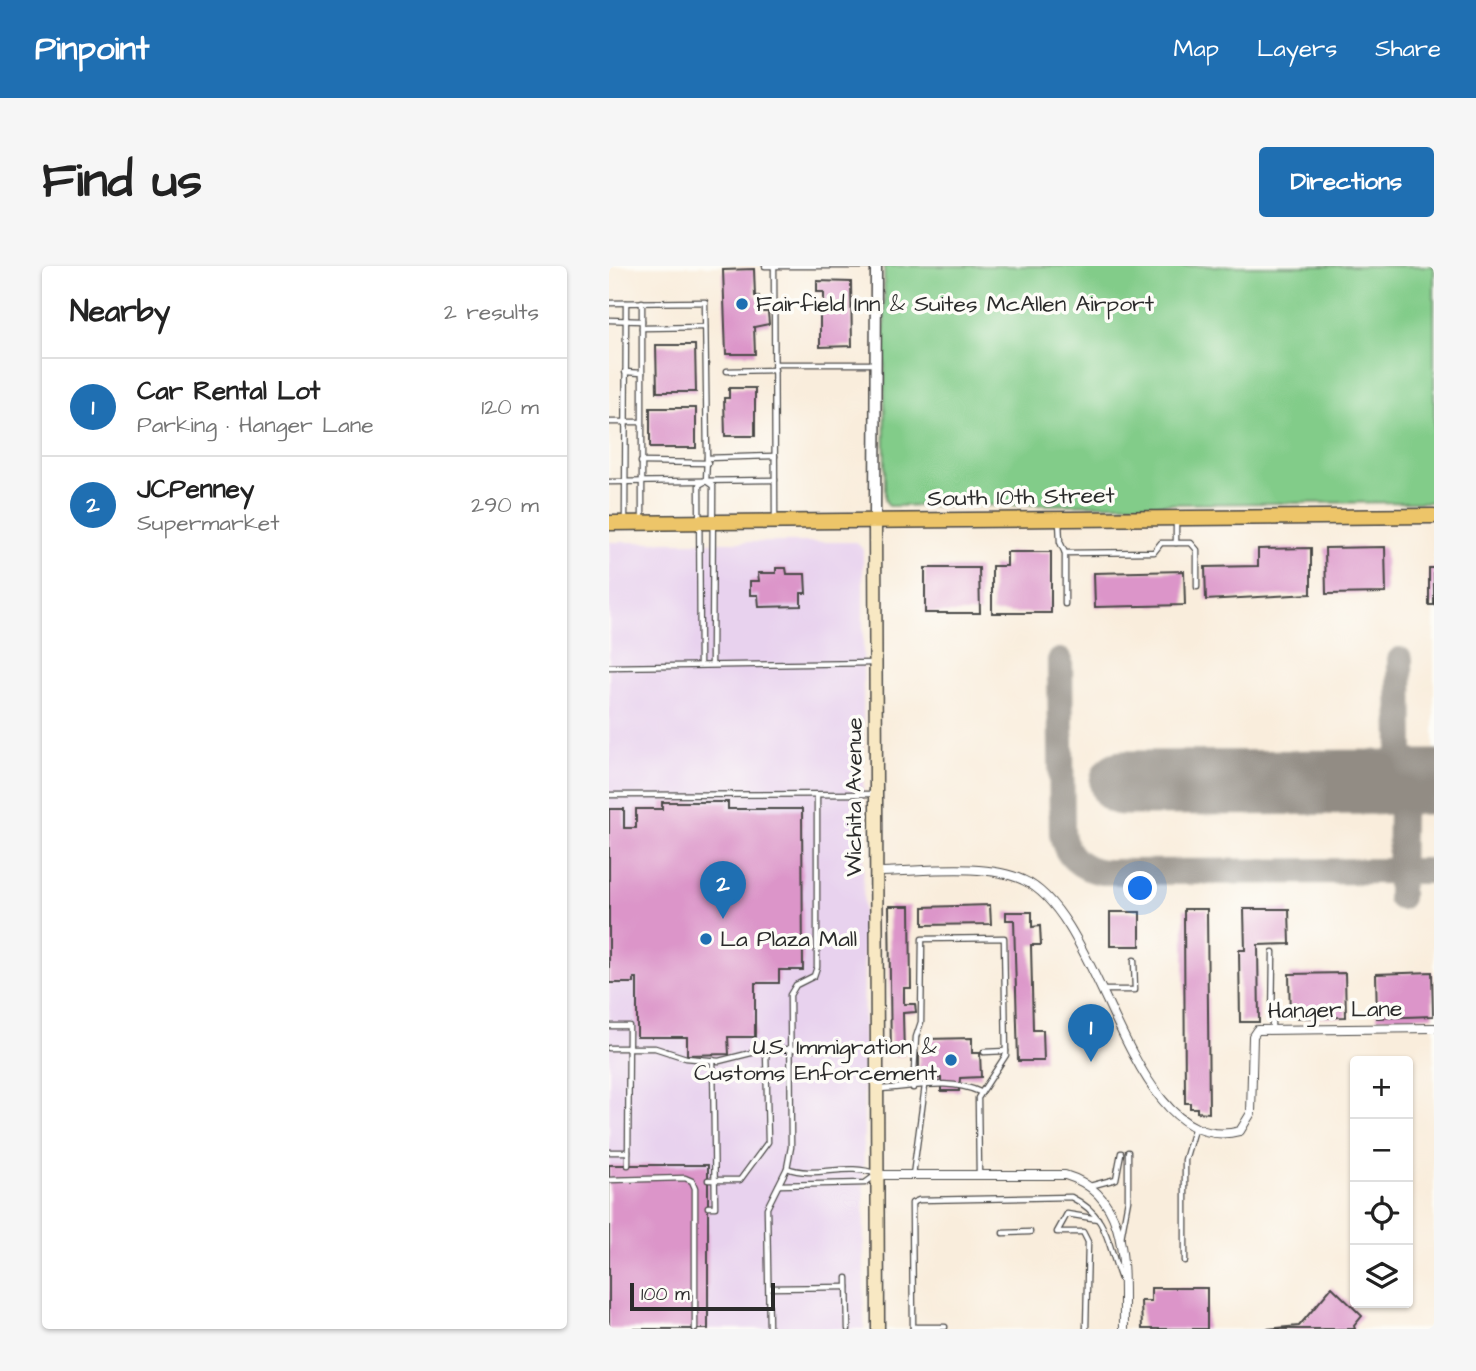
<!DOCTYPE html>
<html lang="en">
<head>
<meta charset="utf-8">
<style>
	body { margin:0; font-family:"Architects Daughter",sans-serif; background:#f6f6f6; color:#222 }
	.controls { position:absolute; right:21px; bottom:21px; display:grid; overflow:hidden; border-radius:7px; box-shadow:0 2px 5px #0004 }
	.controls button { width:63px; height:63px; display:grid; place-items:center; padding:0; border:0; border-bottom:2px solid #e0e0e0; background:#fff; color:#222; font:35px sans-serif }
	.scale { position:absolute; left:21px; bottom:18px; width:145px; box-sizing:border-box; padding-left:7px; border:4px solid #2b2b2b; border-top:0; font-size:19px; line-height:24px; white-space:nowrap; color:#2b2b2b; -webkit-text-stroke:5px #fdfcf7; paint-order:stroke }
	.you { position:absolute; left:532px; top:623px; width:24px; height:24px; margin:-18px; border:5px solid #fff; border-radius:50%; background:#1a73e8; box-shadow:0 0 0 10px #1a73e833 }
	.badge { display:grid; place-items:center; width:46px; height:46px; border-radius:50%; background:#1f6fb2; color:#fff; font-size:23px; font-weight:700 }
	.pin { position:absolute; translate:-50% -58px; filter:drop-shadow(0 2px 4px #0008) }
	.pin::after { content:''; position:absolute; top:37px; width:24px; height:21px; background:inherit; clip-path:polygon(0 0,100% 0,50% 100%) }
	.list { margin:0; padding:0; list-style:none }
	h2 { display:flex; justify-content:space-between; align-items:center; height:91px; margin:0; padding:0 28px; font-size:30px }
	h2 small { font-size:23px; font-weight:400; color:#767676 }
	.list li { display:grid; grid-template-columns:46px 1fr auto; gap:21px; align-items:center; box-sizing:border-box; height:98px; padding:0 28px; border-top:2px solid #e0e0e0 }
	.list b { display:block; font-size:26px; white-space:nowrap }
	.list p { margin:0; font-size:23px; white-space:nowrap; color:#767676 }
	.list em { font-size:23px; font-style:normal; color:#767676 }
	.icon { flex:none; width:38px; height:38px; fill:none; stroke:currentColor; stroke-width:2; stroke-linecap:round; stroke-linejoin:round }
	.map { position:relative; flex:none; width:825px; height:1063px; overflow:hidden; border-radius:7px }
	header { display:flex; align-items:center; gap:42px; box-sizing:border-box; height:98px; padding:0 35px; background:#1f6fb2; color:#fff }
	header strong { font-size:33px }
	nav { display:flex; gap:38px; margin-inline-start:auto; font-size:24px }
	.intro { display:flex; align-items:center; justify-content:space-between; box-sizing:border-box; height:168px; padding:0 42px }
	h1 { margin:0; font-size:49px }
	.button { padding:18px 32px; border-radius:7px; background:#1f6fb2; color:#fff; font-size:24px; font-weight:700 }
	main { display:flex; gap:42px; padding:0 42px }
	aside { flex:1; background:#fff; border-radius:7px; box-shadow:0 2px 5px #0004 }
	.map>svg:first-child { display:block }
	.built { fill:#e8d2ee }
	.green { fill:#82cc89; stroke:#567c5a; stroke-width:2 }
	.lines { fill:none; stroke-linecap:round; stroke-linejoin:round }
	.taxiway { stroke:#928c84; stroke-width:26 }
	.runway { stroke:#928c84; stroke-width:65 }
	.building { fill:#dc95c9 }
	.service-casing { stroke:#4a4846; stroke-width:7 }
	.minor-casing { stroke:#4a4846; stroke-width:10 }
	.tertiary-casing { stroke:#4a4846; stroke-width:13 }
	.secondary-casing { stroke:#4a4846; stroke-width:15 }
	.primary-casing { stroke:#4a4846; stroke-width:17 }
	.service { stroke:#fff; stroke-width:4.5 }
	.minor { stroke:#fff; stroke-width:8 }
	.tertiary { stroke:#fff; stroke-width:10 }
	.secondary { stroke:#f8e8c3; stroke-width:12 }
	.primary { stroke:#edc569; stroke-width:14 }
	.poi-dot { fill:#1f6fb2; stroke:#fdfcf7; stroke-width:2.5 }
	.labels { text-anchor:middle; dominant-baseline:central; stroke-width:7; stroke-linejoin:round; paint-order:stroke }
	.poi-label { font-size:23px; fill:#2b2b2b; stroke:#fdfcf7; text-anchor:start }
	.street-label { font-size:23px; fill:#2b2b2b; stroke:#fdfcf7 }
</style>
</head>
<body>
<header>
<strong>Pinpoint</strong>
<nav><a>Map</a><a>Layers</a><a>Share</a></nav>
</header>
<div class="intro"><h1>Find us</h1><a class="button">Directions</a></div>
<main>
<aside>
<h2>Nearby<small>2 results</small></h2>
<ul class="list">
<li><span class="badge">1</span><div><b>Car Rental Lot</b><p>Parking · Hanger Lane</p></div><em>120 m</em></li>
<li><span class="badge">2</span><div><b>JCPenney</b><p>Supermarket</p></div><em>290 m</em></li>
</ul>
</aside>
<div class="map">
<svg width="825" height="1063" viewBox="0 0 825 1063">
	<rect width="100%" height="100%" fill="#fdfcf7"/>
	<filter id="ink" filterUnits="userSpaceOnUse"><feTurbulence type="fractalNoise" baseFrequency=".0143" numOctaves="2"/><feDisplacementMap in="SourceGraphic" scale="14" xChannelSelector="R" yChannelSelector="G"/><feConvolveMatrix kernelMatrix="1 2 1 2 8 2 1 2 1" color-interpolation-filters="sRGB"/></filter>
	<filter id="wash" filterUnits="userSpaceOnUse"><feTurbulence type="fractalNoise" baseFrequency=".00686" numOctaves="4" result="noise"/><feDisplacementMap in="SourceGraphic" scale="28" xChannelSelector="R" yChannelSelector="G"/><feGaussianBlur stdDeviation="1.57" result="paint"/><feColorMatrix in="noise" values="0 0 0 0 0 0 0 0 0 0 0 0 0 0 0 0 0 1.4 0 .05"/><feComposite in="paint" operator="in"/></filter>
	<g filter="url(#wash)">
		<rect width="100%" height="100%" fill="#f9eddc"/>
		<polygon class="built" points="0,276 248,276 254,284 255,1063 0,1063"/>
		<polygon class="green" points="275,0 825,0 825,236 280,240 276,234"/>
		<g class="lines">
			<g class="taxiway">
				<polyline points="791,394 792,487 803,507 825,515"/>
				<path d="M451,395L453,567C456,590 472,603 494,606L825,605"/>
				<path d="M754,516C774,512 789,504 791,482"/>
				<polyline points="791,631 792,543 803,526 825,516"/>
			</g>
			<polyline class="runway" points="513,517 825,516"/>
		</g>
		<g id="blocks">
			<g class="building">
				<polygon points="145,3 146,30 150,30 151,46 159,46 160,58 145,61 146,88 117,88 114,4"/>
				<polygon points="208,15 242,16 243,80 211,81 211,45 215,45 215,26 208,26"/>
				<polygon points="47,79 86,79 87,126 48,126"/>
				<polygon points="120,122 146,122 146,170 116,170 115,132 120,132"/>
				<rect x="41" y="142" width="46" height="40"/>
				<polygon points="776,281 777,327 717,328 716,282"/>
				<polygon points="702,282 702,328 597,334 596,301 649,300 649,283"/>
				<polygon points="398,286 442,286 442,347 383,347 383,300 398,300"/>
				<polygon points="167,302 177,302 178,308 196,308 197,327 192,327 192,340 150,341 149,329 141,329 141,315 150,315 149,307 167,307"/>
				<polygon points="316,302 370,302 371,347 316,347"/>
				<rect x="820" y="302" width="5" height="37"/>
				<polygon points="575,305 576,339 486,341 485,307"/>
				<polygon points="53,536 119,536 119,543 193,543 194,704 170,704 170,717 146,717 146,771 119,771 120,788 78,789 78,771 28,771 28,712 25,712 25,717 0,717 0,543 15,543 15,562 27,562 27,543 53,543"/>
				<polygon points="381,639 382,658 314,659 314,641"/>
				<polygon points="280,640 301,640 302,722 295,722 295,738 306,738 307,746 294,747 295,790 282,790"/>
				<polygon points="575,643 598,643 600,847 588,846 588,842 581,842 581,837 576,837"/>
				<polygon points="635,643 680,643 681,678 649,679 650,756 631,756 630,684 636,684"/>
				<polygon points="397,646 423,646 423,661 431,660 432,679 422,679 424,764 434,764 435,795 409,795 405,654 397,654"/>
				<rect x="501" y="646" width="30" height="34"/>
				<polygon points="823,706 824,750 768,752 767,708"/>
				<polygon points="736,707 737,751 681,752 680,708"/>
				<polygon points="363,772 363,787 371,787 372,811 351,812 350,825 332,825 332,812 310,813 310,788 318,788 317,773"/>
				<rect x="0" y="899" width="99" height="164"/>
				<polygon points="723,1021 753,1050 745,1060 746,1063 657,1063 690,1060"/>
				<polygon points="542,1022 598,1022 598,1063 533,1063 532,1035 542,1035"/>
			</g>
		</g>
	</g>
	<g filter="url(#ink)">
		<use href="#blocks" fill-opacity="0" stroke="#4a4846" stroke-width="2"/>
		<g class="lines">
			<g class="service-casing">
				<g id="service">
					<polyline points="156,0 267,0"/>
					<polyline points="165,0 166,251"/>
					<polyline points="33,36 33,252"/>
					<polyline points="0,37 96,36 98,192"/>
					<polyline points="0,54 33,55"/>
					<polyline points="33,62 96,61"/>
					<polyline points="166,98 266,98"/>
					<polyline points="118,105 166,104"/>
					<polyline points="16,106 33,107"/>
					<polyline points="0,156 32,156"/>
					<polyline points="32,196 99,197"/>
					<polyline points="97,215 104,220 103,398"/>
					<polyline points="0,216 166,214"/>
					<polyline points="16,253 17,37"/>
					<polyline points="450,255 451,276 456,287 456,338"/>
					<polyline points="567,257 567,277"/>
					<polyline points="456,287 545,286 552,277 582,277 588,284 588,321"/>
					<polyline points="91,398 90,219 97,215 98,192 166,190"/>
					<polyline points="0,401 265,397"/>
					<polyline points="0,529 265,528"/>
					<polyline points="493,724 526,724 525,694"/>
					<polyline points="0,760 20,760 19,899"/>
					<polyline points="663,761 664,686"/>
					<polyline points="0,782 46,782 77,792 110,795 154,784 239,781"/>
					<polyline points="375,786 397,785"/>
					<polyline points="304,822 307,771 312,756 313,673 395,672 397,789 369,832 370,909"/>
					<path d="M269,823C304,822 339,811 371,826"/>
					<polyline points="0,886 19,886"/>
					<path d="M178,902C206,913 239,896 267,908"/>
					<polyline points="304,909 316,820"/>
					<polyline points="0,914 76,912 83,915 86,922 86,1063"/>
					<polyline points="99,914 131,914 159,876 157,784"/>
					<polyline points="170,919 256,917 267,909"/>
					<polyline points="481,920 507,913 512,887"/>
					<polyline points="99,941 106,941 104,794"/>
					<polyline points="394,967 421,966"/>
					<polyline points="512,972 519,934 519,886"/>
					<polyline points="576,995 576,894 586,860"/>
					<polyline points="238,1012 239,1063"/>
					<polyline points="160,1022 238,1021"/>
					<polyline points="304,1061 336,1061"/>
					<polyline points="160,1063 158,942 178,902 182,881 181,729 187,719 205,710 208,701 208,529"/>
					<path d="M304,1063L303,937L310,934L462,931C500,950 498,977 512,1013"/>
					<polyline points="477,1063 479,976 474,966 448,966 458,948 489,953"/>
				</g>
			</g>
			<g class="minor-casing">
				<g id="minor">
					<path d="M266,606C308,606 376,596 414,614C497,650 520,895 631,865L642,847L644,770L648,764L825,762"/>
					<path d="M268,909H456C524,929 514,1006 515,1063"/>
				</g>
			</g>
			<g class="tertiary-casing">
				<polyline id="tertiary" points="266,256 267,0"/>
			</g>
			<g class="secondary-casing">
				<polyline id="secondary" points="266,256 269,1063"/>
			</g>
			<g class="primary-casing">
				<polyline id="primary" points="0,257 825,250"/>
			</g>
			<use href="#service" class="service"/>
			<use href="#minor" class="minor"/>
			<use href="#tertiary" class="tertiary"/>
			<use href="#secondary" class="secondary"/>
			<use href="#primary" class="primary"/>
		</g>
	</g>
	<g class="poi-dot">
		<circle cx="133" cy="38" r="7"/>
		<circle cx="97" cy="673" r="7"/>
		<circle cx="342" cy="794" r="7"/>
	</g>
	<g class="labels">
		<g class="poi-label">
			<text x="147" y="38">Fairfield Inn &amp; Suites McAllen Airport</text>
			<text x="111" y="673">La Plaza Mall</text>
			<text x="328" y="781" text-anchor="end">U.S. Immigration &amp;<tspan x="328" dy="26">Customs Enforcement</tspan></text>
		</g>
		<g class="street-label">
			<text transform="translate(412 231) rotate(-1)">South 10th Street</text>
			<text transform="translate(245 531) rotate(-90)">Wichita Avenue</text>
			<text transform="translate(726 744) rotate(-1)">Hanger Lane</text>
		</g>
	</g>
</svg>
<div class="controls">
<button>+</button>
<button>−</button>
<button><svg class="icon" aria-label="locate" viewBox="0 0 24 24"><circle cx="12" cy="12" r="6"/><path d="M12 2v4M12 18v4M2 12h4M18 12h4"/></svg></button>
<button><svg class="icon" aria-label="layers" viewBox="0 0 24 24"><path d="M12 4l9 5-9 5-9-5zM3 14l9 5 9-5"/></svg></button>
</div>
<div class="scale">100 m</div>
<div class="you"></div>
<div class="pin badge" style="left:482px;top:796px">1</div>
<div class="pin badge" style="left:114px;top:653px">2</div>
</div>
</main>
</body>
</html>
